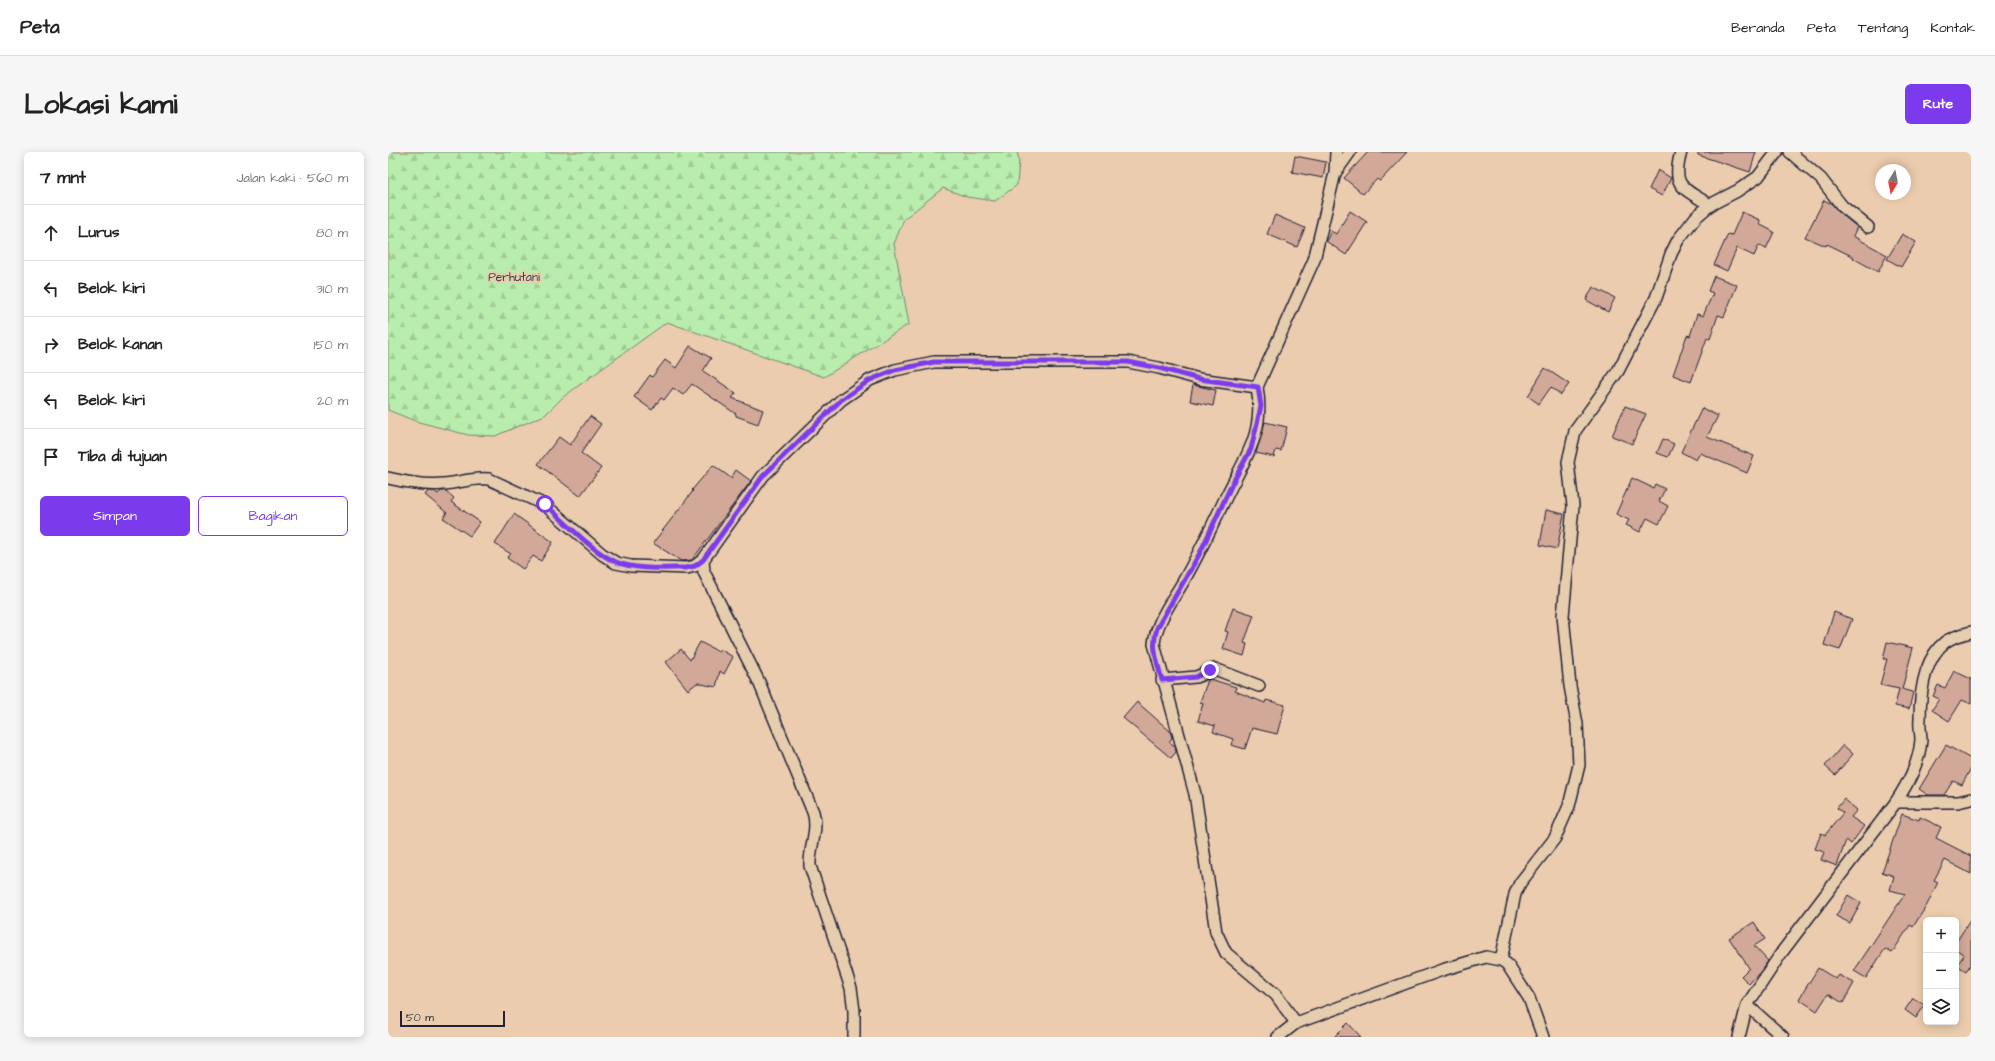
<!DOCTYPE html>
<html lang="id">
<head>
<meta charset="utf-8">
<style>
	body { margin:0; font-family:"Architects Daughter",sans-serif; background:#f6f6f6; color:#222 }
	.controls { position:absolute; right:12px; bottom:12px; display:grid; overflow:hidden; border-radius:6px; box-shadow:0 2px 10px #0003 }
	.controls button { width:36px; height:36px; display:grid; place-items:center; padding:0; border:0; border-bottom:1px solid #e0e0e0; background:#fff; color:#222; font:20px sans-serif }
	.compass { position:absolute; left:1487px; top:12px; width:36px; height:36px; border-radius:50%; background:#fff; box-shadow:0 2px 10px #0003; rotate:190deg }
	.scale { position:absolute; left:12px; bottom:10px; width:105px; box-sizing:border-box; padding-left:4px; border:2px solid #22223b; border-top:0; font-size:11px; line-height:14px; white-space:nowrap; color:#22223b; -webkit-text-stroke:3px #e5cdad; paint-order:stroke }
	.stop { position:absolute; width:12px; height:12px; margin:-9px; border:3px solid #7c3aed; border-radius:50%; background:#fff }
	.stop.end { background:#7c3aed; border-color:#fff; box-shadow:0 1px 4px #0008 }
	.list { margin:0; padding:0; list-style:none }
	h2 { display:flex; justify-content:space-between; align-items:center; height:52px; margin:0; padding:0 16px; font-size:17px }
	h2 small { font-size:13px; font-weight:400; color:#767676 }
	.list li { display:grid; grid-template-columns:26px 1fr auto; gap:12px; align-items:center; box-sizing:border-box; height:56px; padding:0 16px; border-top:1px solid #e0e0e0 }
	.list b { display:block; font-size:15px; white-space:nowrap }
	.list em { font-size:13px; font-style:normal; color:#767676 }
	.actions { display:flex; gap:8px; padding:12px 16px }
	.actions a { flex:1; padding:9px 0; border:1px solid #7c3aed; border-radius:6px; text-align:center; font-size:14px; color:#7c3aed }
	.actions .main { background:#7c3aed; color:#fff }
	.icon { flex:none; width:22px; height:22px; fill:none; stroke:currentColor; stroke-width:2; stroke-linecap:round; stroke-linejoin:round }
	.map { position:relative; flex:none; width:1583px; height:885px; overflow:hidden; border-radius:6px }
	header { display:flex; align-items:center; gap:24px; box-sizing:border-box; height:56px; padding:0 20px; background:#fff; border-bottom:1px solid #e0e0e0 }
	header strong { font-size:19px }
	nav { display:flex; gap:22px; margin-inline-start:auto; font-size:14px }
	.intro { display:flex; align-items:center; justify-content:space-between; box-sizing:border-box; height:96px; padding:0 24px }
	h1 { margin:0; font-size:28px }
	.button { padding:10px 18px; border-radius:6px; background:#7c3aed; color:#fff; font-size:14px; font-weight:700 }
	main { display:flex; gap:24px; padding:0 24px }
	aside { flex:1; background:#fff; border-radius:6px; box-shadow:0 2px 10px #0003 }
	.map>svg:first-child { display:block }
	.forest { fill:url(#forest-firs); stroke:#6e8874 }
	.building { fill:#d2a898; stroke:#22223b }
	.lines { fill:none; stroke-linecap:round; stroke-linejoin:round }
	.street-casing { stroke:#22223b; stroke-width:14 }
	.street { stroke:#e5cdad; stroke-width:11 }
	.route { stroke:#7c3aed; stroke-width:5 }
	.labels { text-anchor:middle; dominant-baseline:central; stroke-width:4; stroke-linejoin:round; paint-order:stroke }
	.park-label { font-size:12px; fill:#39404c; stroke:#e5cdad }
</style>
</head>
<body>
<header>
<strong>Peta</strong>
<nav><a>Beranda</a><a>Peta</a><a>Tentang</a><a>Kontak</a></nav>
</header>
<div class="intro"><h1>Lokasi kami</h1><a class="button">Rute</a></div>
<main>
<aside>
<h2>7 mnt<small>Jalan kaki · 560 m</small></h2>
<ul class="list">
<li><svg class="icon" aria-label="ahead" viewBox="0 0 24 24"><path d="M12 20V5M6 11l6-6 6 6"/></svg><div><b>Lurus</b></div><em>80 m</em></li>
<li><svg class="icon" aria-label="left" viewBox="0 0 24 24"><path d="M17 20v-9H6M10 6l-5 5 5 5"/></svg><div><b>Belok kiri</b></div><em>310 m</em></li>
<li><svg class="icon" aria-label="right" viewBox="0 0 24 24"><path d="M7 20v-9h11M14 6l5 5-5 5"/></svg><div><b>Belok kanan</b></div><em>150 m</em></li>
<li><svg class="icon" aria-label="left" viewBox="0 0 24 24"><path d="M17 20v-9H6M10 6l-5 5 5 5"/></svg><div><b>Belok kiri</b></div><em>20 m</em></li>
<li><svg class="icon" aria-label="arrive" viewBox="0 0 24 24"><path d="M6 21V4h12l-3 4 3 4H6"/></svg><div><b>Tiba di tujuan</b></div></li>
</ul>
<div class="actions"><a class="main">Simpan</a><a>Bagikan</a></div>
</aside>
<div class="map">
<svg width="1583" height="885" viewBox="0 0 1583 885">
	<defs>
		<pattern id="forest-firs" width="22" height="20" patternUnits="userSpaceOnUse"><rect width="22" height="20" fill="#b9edad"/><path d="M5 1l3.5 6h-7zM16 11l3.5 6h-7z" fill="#9fcb96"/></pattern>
	</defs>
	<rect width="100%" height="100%" fill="#ecccae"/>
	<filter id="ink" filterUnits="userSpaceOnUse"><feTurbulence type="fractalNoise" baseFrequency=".025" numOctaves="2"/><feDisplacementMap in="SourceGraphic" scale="8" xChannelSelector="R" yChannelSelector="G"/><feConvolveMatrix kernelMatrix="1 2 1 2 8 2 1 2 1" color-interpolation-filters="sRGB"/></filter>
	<g filter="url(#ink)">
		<polygon class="forest" points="0,0 629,0 631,8 629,33 607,49 579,45 555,36 516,67 506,92 521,172 436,225 279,170 175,245 157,263 107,284 80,283 27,269 0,258"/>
		<g class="building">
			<polygon points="980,0 1019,0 992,29 989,27 975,42 956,26"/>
			<polygon points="1310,0 1368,0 1362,20 1310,3"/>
			<polygon points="907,4 938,10 935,26 904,20"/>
			<polygon points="1270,18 1283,26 1274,44 1261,37"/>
			<polygon points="1436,48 1444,52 1450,59 1469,75 1465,84 1499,103 1490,120 1465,106 1466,105 1439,92 1438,94 1417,85"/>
			<polygon points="962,59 979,70 958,103 938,89 943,79 948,82"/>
			<polygon points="1354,60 1372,68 1371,72 1386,80 1378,97 1371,93 1366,104 1349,96 1339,119 1326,113 1340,82 1344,83"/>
			<polygon points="887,63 917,76 909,95 879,82"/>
			<polygon points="1514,82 1528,90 1513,115 1499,107"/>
			<polygon points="1326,124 1349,133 1336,165 1330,163 1322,187 1319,186 1303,230 1285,223 1299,183 1302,184 1309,162 1315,164 1325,141 1320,139"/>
			<polygon points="1205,135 1227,146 1220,160 1198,148"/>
			<polygon points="302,194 323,206 315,219 348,241 344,246 375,258 370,272 348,264 348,262 304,232 295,243 285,236 276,248 273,246 264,258 246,245 262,223 264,225 277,208 288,216"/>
			<polygon points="1157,216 1181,232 1173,243 1163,235 1151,252 1140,244"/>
			<polygon points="805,233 828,238 825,254 802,249"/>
			<polygon points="1237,254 1258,262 1244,292 1224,284"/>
			<polygon points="1314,256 1330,264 1319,285 1366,304 1359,321 1312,301 1308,308 1293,300"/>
			<polygon points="202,264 213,272 193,301 213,316 192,344 150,312 171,285 182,293"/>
			<polygon points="877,270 899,275 893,299 888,298 886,305 868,301"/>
			<polygon points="1275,287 1286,292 1280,305 1269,301"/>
			<polygon points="325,313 343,326 348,318 363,329 304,408 293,409 265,391 305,339 304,338"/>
			<polygon points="1244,326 1265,336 1267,332 1277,337 1271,349 1280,354 1271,372 1259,366 1252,380 1238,373 1241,368 1228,362"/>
			<polygon points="40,339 46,339 50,342 53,339 58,339 66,346 63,350 92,370 82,384 55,366 59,361 37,343"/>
			<polygon points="1158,358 1176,362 1169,397 1152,393"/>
			<polygon points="126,362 165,390 153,409 145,404 135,417 119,406 123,402 107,392"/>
			<polygon points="845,456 866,463 856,491 859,492 856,504 835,497 840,480 837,479"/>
			<polygon points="1446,460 1464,467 1452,498 1436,493"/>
			<polygon points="312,490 331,500 332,497 345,505 336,522 332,519 328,535 309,531 300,538 278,510 293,497 302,508"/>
			<polygon points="1499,490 1525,496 1514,537 1525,540 1521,557 1507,554 1511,537 1492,533 1499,507 1495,507"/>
			<polygon points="1566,519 1583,527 1583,552 1574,548 1561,569 1544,558 1551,547 1545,544 1550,533 1557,536"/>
			<polygon points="822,527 848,535 847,539 877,551 878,548 897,553 889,582 864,576 857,597 843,593 845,587 825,580 827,574 810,569 815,551 812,550 820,528"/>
			<polygon points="749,550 782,579 784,586 781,590 787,594 788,600 783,606 735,566"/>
			<polygon points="1455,593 1465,602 1447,623 1437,614"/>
			<polygon points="1558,593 1583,607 1583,616 1574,633 1565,629 1556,643 1540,643 1531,637"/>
			<polygon points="1456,647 1469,658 1463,665 1476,674 1463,692 1458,688 1449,714 1433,708 1436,700 1427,697 1433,681 1437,683 1455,661 1449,656"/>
			<polygon points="1514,662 1531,668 1532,665 1553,675 1548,686 1583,704 1583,722 1557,708 1546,728 1550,730 1539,753 1525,775 1522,773 1504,801 1497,797 1478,826 1466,819 1517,742 1502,738 1506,724 1494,720"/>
			<polygon points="1460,743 1473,751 1462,771 1448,764"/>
			<polygon points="1583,767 1583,812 1578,819 1569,813 1576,803 1568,797 1568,790"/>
			<polygon points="1366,770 1377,787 1366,794 1380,809 1372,820 1361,832 1353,824 1361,816 1341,786"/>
			<polygon points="1430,816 1448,827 1451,823 1466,831 1455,851 1440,842 1429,859 1411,847"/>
			<polygon points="1525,846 1537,853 1528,866 1517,858"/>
			<polygon points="960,871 973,885 946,885"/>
		</g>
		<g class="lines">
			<g class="street-casing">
				<g id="street">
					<path d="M1293,0C1283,35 1295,36 1322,53"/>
					<polyline points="1402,0 1433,27 1454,54 1480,75"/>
					<polyline points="947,21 948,0"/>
					<path d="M0,326C17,330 37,334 55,332C71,331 86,325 101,327L157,353L214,402L228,411L243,414L299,416L307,414L315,408"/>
					<polyline points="774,528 808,525 827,517 871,534"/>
					<polyline points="1508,650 1570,650 1583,647"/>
					<polyline points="1113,808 1127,742 1132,731 1167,686 1181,654 1191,613 1189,572 1182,534 1175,464 1185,354 1180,310 1187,279 1230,219 1268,146 1283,102 1290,88 1308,65 1322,53 1349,39 1370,25 1389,0"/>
					<polyline points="1359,853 1395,885"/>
					<path d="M908,871L888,843L838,801L828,780L807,642L766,492C768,470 784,449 795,430C811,402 825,372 839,343C858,304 877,281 869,235L926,108L947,21L962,0"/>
					<path d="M466,885V859L463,836L422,714C421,695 431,678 425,660L371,530L316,420L315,408L375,324L453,248L482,228L507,218L546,210H740L771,216L811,227L869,235"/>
					<polyline points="890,885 908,871 1054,818 1098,805 1113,808 1119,812 1141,846 1155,885"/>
					<path d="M1351,885L1359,853L1394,800L1508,650C1520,631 1531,612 1533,588C1533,581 1531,574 1532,567C1532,542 1536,507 1557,490C1564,485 1575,482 1583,480"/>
				</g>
			</g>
			<use href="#street" class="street"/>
		</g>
	</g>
	<g class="lines" filter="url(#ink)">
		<path class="route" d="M157,352C175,368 207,402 228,410C247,418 278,416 298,416L307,414L315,408L375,324L453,248L482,228L507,218L546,210H740L771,216L811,227L870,235L873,254L863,297L844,332L812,401L769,476C763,494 769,510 774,528L808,525L822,518"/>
	</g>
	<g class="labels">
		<g class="park-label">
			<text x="126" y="125">Perhutani</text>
		</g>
	</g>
</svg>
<div class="controls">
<button>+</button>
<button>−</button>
<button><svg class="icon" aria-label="layers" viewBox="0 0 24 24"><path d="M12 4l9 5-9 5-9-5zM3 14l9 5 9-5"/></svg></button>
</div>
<svg class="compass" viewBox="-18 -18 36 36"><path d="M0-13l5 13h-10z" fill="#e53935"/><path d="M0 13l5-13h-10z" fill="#767676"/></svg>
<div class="scale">50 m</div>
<div class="stop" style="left:157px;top:352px"></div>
<div class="stop end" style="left:822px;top:518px"></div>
</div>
</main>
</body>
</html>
